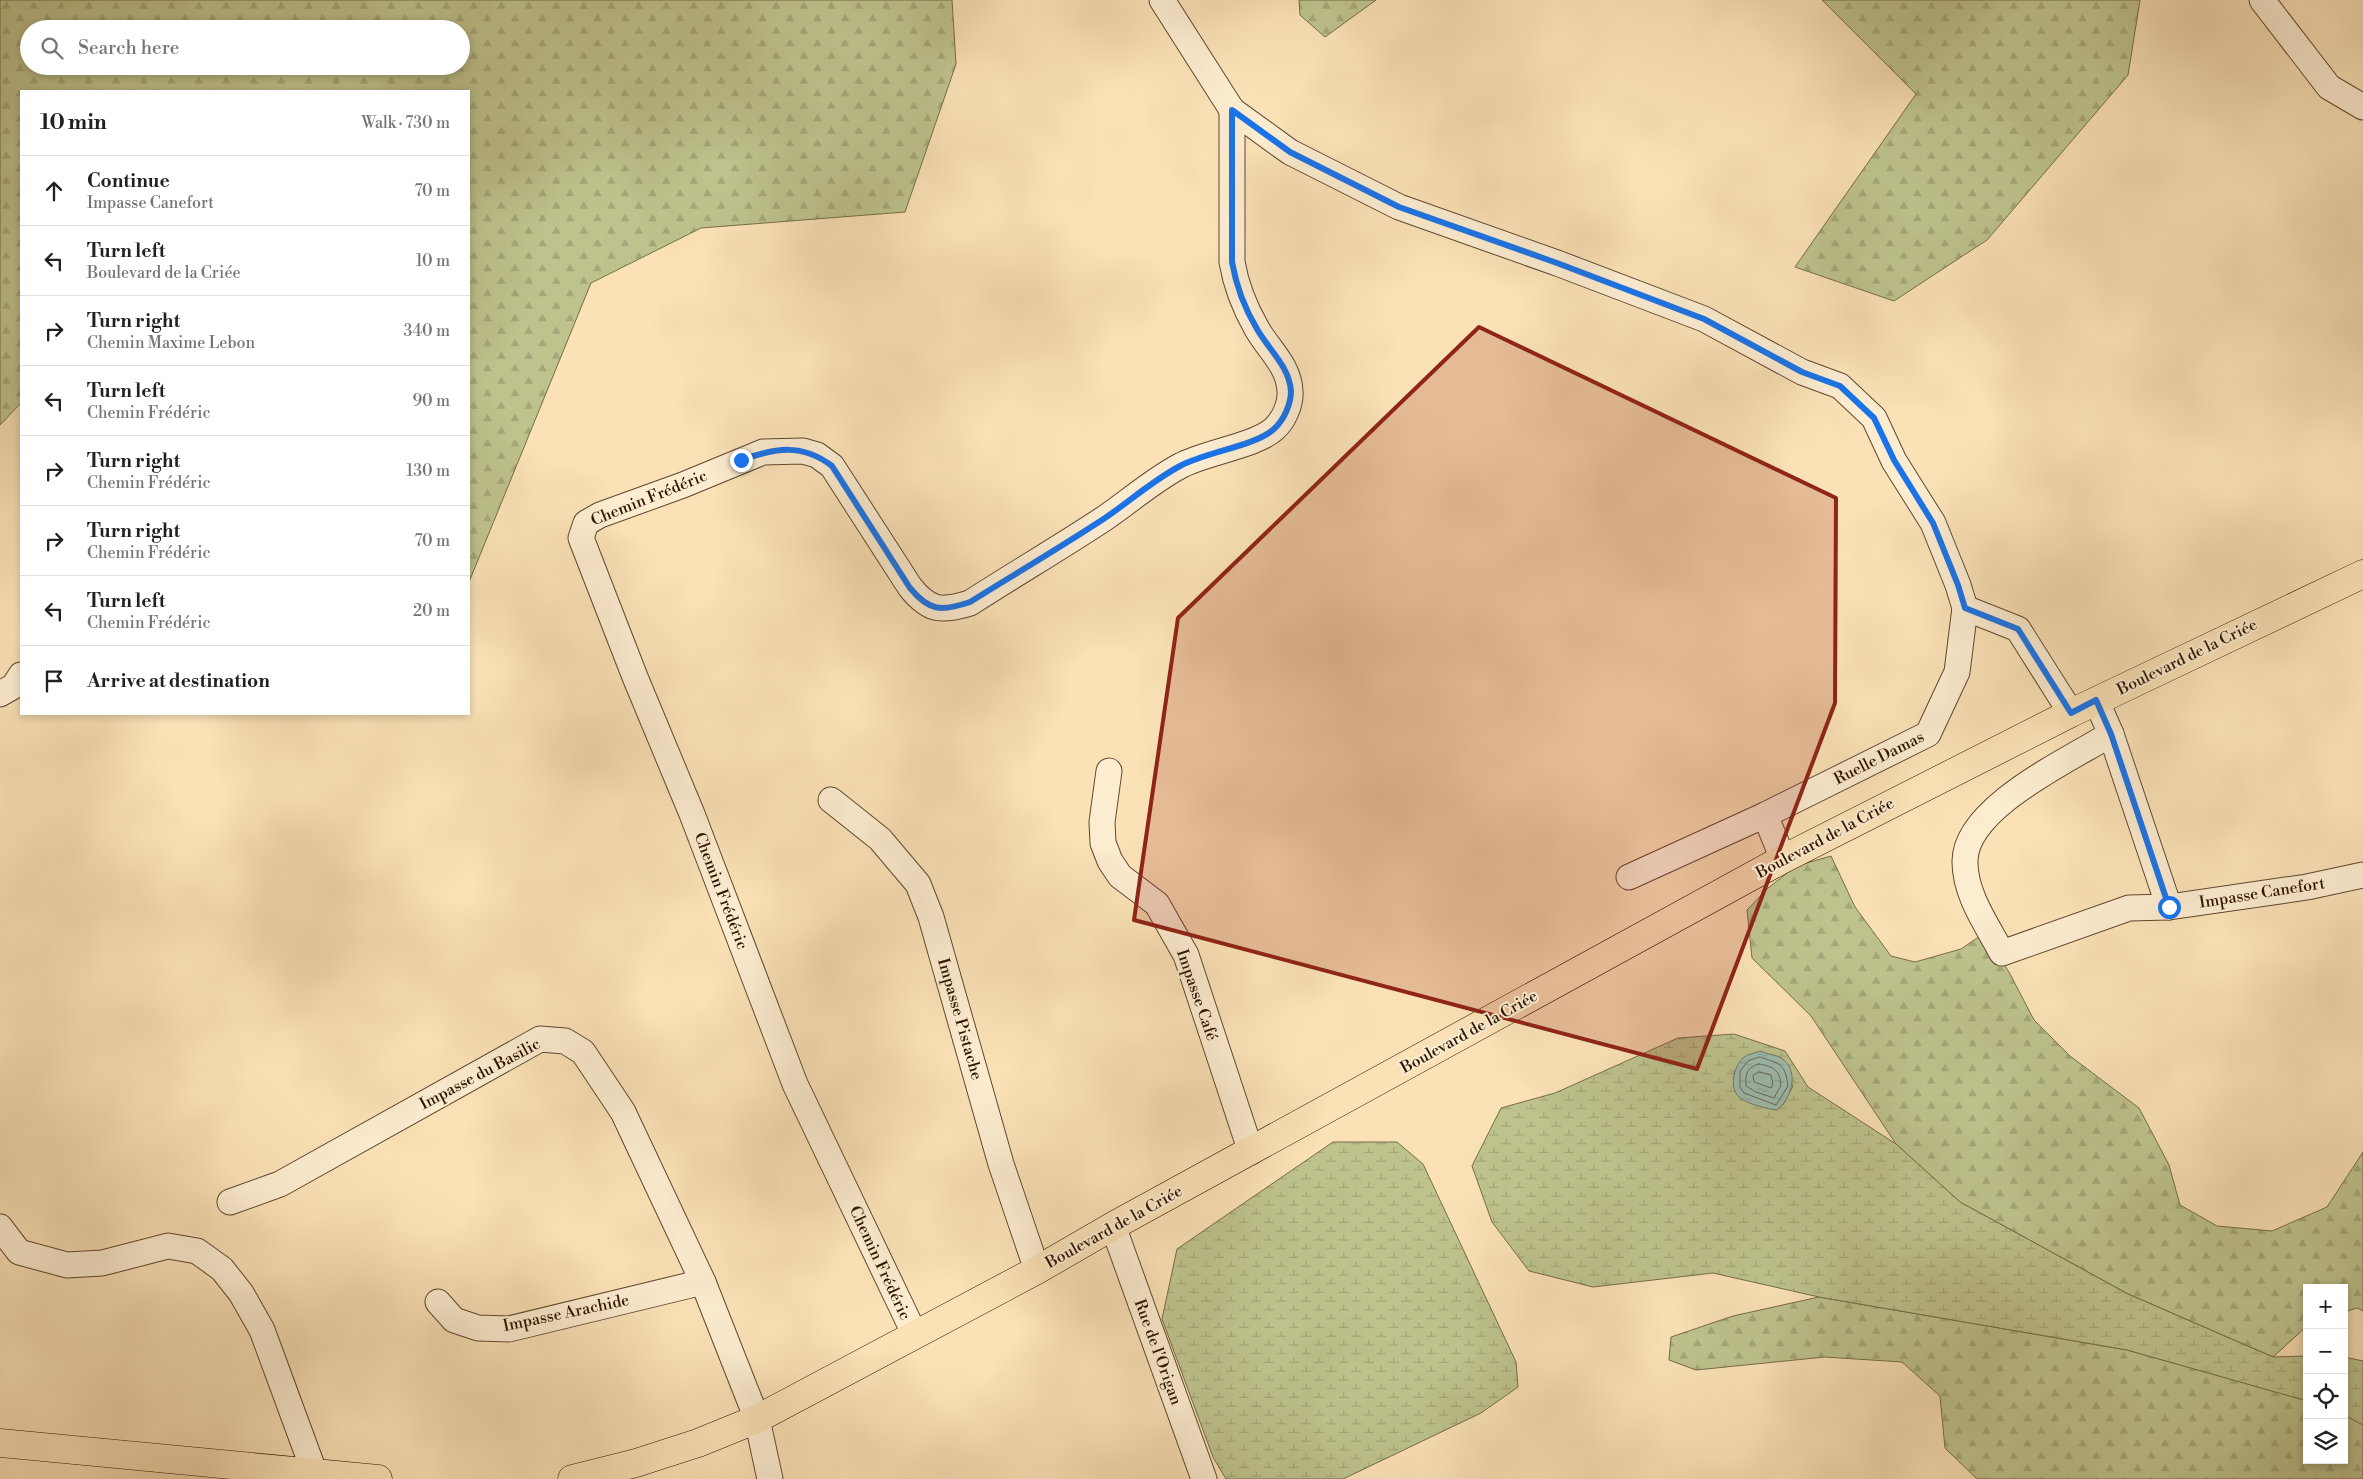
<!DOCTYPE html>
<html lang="en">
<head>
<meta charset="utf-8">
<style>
	body { margin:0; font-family:"Libre Bodoni",serif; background:#f6f6f6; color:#202124 }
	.controls { position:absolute; right:15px; bottom:15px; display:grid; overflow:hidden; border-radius:0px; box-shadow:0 2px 8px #0003 }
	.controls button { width:45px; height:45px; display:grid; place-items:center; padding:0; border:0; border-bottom:1px solid #e0e0e0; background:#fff; color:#202124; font:25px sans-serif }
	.stop { position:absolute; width:15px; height:15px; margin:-11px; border:4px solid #1a73e8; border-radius:50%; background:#fff }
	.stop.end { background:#1a73e8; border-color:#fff; box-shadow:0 1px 5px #0008 }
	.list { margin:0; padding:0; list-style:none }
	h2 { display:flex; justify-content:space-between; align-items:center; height:65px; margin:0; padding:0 20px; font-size:21px }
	h2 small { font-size:16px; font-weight:400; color:#757577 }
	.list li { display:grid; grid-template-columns:32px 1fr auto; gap:15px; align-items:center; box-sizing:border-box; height:70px; padding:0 20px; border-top:1px solid #e0e0e0 }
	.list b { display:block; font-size:19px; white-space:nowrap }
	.list p { margin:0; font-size:16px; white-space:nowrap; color:#757577 }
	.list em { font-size:16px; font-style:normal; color:#757577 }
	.icon { flex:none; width:28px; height:28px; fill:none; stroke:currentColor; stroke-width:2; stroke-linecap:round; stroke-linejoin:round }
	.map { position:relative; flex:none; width:2363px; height:1479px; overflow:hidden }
	.search { position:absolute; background:#fff; box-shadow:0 2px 8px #0003; left:20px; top:20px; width:450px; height:55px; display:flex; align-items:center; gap:12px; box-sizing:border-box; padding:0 18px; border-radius:28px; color:#757577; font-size:19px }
	.panel { position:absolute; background:#fff; box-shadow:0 2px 8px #0003; left:20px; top:90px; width:450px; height:625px; border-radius:0px }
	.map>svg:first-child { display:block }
	.forest { fill:url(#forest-firs); stroke:#766c47; fill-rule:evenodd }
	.wetland { fill:url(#wetland-marsh); stroke:#766c47; fill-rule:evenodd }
	.water { fill:url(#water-ripples); stroke:#71796a }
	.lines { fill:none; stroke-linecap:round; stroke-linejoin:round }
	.shore { stroke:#666858; stroke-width:1 }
	.minor-casing { stroke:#60472e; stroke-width:27 }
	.primary-casing { stroke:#2d1400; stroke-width:29 }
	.minor { stroke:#fcecd0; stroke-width:25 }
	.primary { stroke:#fae1b6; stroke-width:28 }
	.route { stroke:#1a73e8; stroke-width:6 }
	.marked { fill:#8f2418; fill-opacity:0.2; stroke:#8f2418; stroke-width:4; stroke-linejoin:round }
	.labels { text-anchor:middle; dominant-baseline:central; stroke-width:4; stroke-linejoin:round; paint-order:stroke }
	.street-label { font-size:16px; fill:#2d1400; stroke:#fcecd0 }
</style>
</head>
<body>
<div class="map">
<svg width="2363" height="1479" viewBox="0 0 2363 1479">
	<defs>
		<pattern id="forest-firs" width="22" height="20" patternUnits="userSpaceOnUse" patternTransform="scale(1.25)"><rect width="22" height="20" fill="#bec38e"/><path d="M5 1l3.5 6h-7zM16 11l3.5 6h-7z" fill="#a4a779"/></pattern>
		<pattern id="wetland-marsh" width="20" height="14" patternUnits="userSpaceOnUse" patternTransform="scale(1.25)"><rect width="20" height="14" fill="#bec38e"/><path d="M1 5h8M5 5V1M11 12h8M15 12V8" fill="none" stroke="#a4a779"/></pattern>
		<pattern id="water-ripples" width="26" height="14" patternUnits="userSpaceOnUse" patternTransform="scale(1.25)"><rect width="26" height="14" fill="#9ebdb1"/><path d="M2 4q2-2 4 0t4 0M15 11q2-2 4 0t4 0" fill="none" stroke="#88a296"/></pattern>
	</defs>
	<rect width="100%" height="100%" fill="#fae1b6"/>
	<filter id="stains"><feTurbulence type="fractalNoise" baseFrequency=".004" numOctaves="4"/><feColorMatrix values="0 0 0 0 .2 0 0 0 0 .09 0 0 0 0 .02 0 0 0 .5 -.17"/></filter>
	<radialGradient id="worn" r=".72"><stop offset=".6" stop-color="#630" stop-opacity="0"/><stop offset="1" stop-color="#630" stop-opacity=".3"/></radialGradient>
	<g class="forest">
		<path d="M0,0H952L956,64L905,212L701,228L591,283L469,582V91H21V403L0,425ZM29,29H461V66H29Z"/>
		<polygon points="1299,0 1376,0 1325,37 1300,15"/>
		<polygon points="1822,0 2140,0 2128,75 1987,240 1894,301 1795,267 1916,94"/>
		<polygon points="1831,856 1855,907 1891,956 1915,962 1961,949 1983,934 2009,972 2034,1020 2070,1056 2139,1108 2169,1165 2180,1205 2217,1226 2272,1231 2327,1207 2363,1152 2363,1311 2357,1308 2344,1312 2344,1288 2307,1288 2307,1326 2273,1357 2128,1294 1960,1202 1896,1144 1811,1016 1752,958 1747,910 1768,888 1796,866"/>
		<polygon points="1819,1297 2127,1350 2307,1400 2307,1460 2344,1460 2344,1408 2363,1413 2363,1479 1977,1479 1945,1448 1940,1396 1902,1362 1825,1357 1696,1370 1669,1360 1671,1337 1733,1316"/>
	</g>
	<g class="wetland">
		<path d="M1734,1034L1785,1051L1808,1087L1896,1144L1960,1202L2128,1294L2273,1357L2307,1356V1401L2127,1350L1819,1297L1713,1273L1593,1287L1529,1271L1492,1222L1472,1166L1501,1108L1555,1093L1678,1038ZM1766,1054L1773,1055L1793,1086L1783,1105C1757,1112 1735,1100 1734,1071Z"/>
		<polygon points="1333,1142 1397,1142 1423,1164 1516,1362 1518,1387 1481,1413 1343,1479 1226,1479 1213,1457 1162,1319 1177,1249"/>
		<polygon points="2344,1357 2363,1361 2363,1425 2344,1415"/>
	</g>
	<path class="water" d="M1761,1051C1767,1055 1775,1054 1781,1058C1800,1070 1792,1098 1777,1110C1767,1109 1748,1104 1740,1098C1728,1088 1734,1067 1743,1058C1747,1054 1756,1053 1761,1051Z"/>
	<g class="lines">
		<g class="shore">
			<path d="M1760,1057C1779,1064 1785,1062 1788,1086L1776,1105L1744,1093L1740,1087V1071L1748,1061Z"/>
			<path d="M1759,1064C1774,1067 1779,1069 1781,1085L1774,1098L1756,1092L1746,1086C1745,1074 1747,1067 1759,1064Z"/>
			<polygon points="1759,1072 1771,1075 1773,1084 1771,1088 1754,1082 1753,1076"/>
		</g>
		<g class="minor-casing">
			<g id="minor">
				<polyline points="1162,0 1232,110 1290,152 1399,207 1557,263 1704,319 1802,372 1840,386 1874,418 1894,461 1933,523 1958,585 1965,608 2018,629 2071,713"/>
				<polyline points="2262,0 2329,87 2363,107"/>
				<polyline points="0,694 14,686 21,675"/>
				<polyline points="2096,700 2111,734 2169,907 2307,887 2363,875"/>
				<path d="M2111,734C2069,760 1964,808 1965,862C1965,895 1987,925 2002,953L2129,908L2169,907"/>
				<polyline points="1109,771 1102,822 1103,843 1110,861 1120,876 1157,904 1186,955 1251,1152"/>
				<polyline points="831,800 880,839 918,884 931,917 1001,1164 1037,1270"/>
				<polyline points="1765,815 1783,859"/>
				<polyline points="1629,877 1765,815 1928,734 1957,672 1965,608"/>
				<polyline points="230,1202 280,1184 540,1039 565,1041 583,1052 623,1112 703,1282 757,1419 770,1479"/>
				<polyline points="1113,1226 1204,1479"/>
				<polyline points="0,1227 19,1252 67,1265 102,1263 168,1246 197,1251 222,1269 241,1293 262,1330 315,1474"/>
				<polyline points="438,1302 454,1320 478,1328 509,1329 703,1282"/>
				<path d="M915,1335L795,1084L692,814L635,677L581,538L586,523L600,515L683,485L763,452L803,451L817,455L832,466L910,587C929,611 941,612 970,603C1015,574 1061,547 1105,518C1130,501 1152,481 1180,466C1206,452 1255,446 1274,429C1284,420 1291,404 1290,391C1289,366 1269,350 1257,329C1245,308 1236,286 1232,262V110"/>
			</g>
		</g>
		<g class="primary-casing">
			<g id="primary">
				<polyline points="0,1443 378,1479"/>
				<polyline points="572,1479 636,1463 698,1443 757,1419 1037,1270 1113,1226 1783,859 2071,713 2363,574"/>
			</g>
		</g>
		<use href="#minor" class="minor"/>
		<use href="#primary" class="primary"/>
	</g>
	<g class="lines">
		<path class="route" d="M741,460C775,448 802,443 832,466L910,588C929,611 941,612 970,602C1015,574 1061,547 1105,518C1130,501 1152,481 1180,466C1206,452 1255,446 1274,429C1284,420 1291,404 1291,391C1289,366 1269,350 1257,329C1245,309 1236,285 1232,262V110L1290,152L1399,207L1557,263L1704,319L1802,372L1840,386L1874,418L1894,460L1933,523L1958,585L1965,608L2018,629L2071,713L2096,700L2111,734L2169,907"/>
	</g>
	<path class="marked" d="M1479,327L1836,498L1835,703L1697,1069L1134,920L1178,618Z"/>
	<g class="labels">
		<g class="street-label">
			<text transform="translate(649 498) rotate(-22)">Chemin Frédéric</text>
			<text transform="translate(2187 657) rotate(-26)">Boulevard de la Criée</text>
			<text transform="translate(1879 758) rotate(-27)">Ruelle Damas</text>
			<text transform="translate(1825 838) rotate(-28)">Boulevard de la Criée</text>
			<text transform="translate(721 891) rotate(69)">Chemin Frédéric</text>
			<text transform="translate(2262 893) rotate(-9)">Impasse Canefort</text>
			<text transform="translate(1197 995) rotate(71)">Impasse Café</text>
			<text transform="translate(960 1019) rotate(74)">Impasse Pistache</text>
			<text transform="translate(1469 1032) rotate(-29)">Boulevard de la Criée</text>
			<text transform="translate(480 1074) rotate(-28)">Impasse du Basilic</text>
			<text transform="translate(1114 1227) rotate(-29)">Boulevard de la Criée</text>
			<text transform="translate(880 1263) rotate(65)">Chemin Frédéric</text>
			<text transform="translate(566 1313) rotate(-12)">Impasse Arachide</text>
			<text transform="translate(1158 1352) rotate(70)">Rue de l'Origan</text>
		</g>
	</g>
	<rect width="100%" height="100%" filter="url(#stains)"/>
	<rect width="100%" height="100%" fill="url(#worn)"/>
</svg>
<div class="controls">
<button>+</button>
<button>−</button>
<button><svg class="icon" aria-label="locate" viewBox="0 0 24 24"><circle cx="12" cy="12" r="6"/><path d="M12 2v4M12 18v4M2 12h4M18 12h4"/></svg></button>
<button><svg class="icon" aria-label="layers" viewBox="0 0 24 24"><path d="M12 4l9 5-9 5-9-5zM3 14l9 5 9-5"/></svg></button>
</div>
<div class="stop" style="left:2169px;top:907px"></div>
<div class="stop end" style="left:741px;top:460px"></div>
<div class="search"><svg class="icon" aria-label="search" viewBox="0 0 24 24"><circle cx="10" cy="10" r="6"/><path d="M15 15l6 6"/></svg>Search here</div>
<section class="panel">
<h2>10 min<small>Walk · 730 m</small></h2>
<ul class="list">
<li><svg class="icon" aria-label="ahead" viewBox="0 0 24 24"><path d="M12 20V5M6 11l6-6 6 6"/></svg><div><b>Continue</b><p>Impasse Canefort</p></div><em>70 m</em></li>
<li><svg class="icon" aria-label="left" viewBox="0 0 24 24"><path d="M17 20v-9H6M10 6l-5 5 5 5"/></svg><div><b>Turn left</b><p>Boulevard de la Criée</p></div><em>10 m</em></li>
<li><svg class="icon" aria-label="right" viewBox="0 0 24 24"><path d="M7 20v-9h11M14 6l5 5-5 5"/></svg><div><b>Turn right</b><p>Chemin Maxime Lebon</p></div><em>340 m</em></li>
<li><svg class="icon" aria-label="left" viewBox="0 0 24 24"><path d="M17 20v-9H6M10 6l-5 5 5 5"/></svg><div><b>Turn left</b><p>Chemin Frédéric</p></div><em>90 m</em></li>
<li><svg class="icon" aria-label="right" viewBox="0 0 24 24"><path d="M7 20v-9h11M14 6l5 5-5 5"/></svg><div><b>Turn right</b><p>Chemin Frédéric</p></div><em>130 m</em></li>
<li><svg class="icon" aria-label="right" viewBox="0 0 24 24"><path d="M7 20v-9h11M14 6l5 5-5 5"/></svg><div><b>Turn right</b><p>Chemin Frédéric</p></div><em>70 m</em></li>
<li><svg class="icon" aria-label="left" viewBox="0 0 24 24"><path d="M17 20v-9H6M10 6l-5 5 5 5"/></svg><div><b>Turn left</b><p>Chemin Frédéric</p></div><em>20 m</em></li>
<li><svg class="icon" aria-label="arrive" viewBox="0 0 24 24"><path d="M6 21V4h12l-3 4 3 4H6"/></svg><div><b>Arrive at destination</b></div></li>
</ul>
</section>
</div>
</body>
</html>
